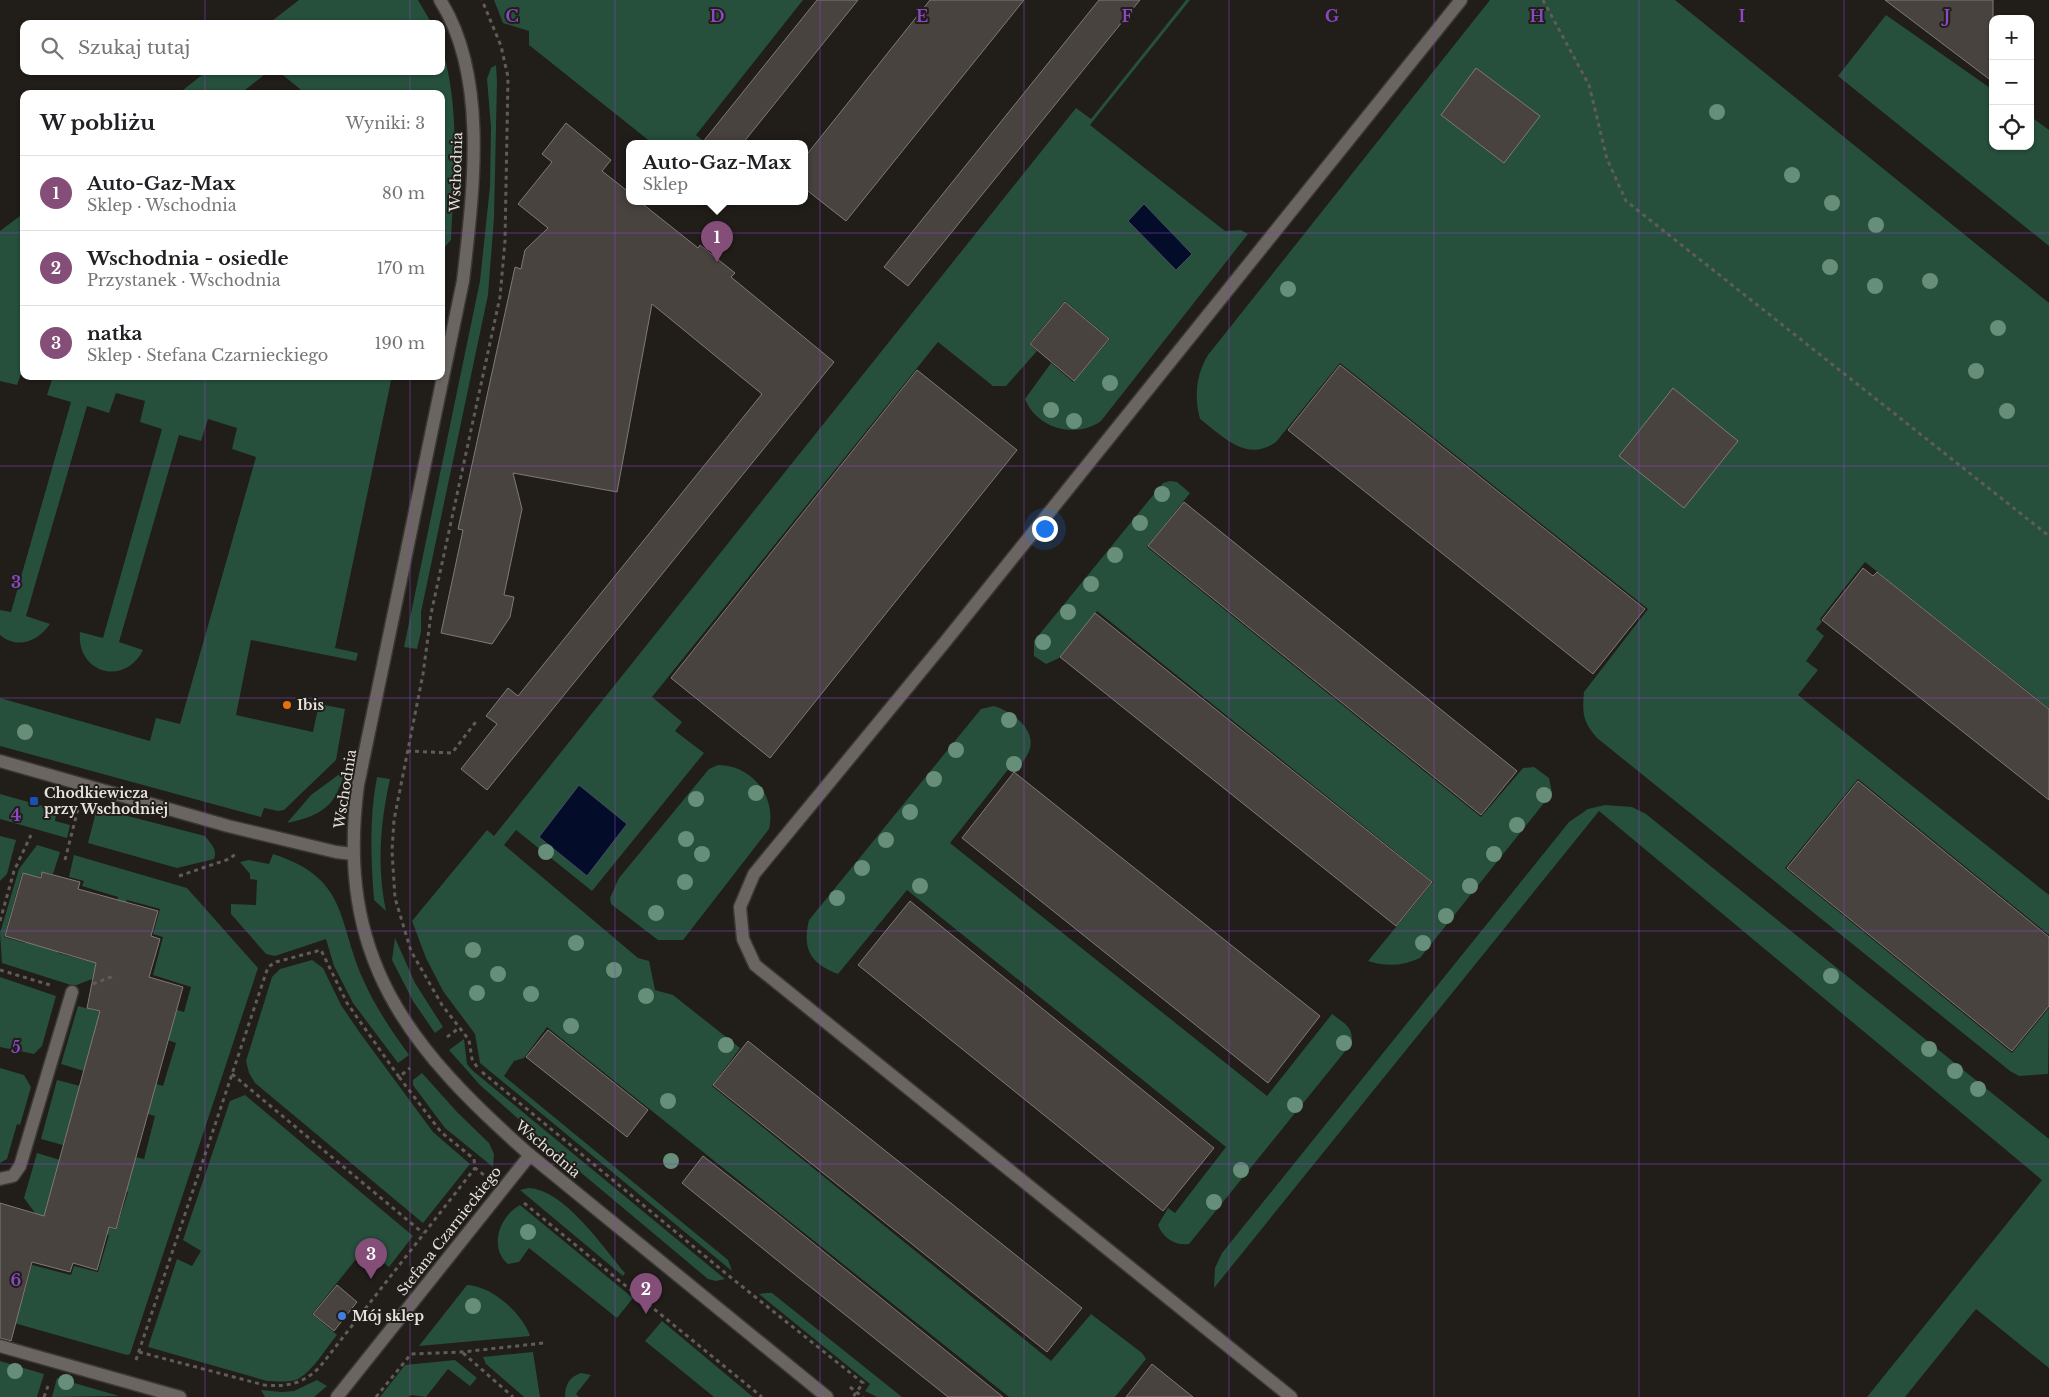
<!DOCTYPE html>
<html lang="pl">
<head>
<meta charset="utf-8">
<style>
	body { margin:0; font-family:"Libre Baskerville",serif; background:#f2f2f2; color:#202124 }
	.controls { position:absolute; right:15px; top:15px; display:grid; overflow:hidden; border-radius:10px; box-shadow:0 1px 4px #0004 }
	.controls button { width:45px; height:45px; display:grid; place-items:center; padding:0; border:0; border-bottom:1px solid #e0e0e0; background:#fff; color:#202124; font:25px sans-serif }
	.you { position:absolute; left:1044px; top:528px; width:18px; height:18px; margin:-12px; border:4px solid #fff; border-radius:50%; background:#1a73e8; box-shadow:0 0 0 8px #1a73e833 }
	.badge { display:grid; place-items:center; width:32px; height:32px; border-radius:50%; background:#844e79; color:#fff; font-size:16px; font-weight:700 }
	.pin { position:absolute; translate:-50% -41px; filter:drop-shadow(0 1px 2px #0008) }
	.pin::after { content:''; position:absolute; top:26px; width:18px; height:15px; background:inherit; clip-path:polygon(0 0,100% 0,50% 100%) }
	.popup { position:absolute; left:626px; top:140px; width:182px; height:65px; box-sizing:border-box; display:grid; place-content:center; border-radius:10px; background:#fff; filter:drop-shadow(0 1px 4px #0005); font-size:16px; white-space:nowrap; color:#757577 }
	.popup b { font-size:19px; color:#202124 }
	.popup::after { content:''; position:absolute; left:50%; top:100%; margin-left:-10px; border:10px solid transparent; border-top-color:#fff }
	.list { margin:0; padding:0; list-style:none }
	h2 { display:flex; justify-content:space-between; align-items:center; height:65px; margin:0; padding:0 20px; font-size:21px }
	h2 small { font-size:16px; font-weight:400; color:#757577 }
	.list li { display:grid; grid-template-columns:32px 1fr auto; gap:15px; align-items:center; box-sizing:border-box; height:75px; padding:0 20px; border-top:1px solid #e0e0e0 }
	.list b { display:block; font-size:19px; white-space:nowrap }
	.list p { margin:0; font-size:16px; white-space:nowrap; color:#757577 }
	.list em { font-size:16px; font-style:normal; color:#757577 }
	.icon { flex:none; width:28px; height:28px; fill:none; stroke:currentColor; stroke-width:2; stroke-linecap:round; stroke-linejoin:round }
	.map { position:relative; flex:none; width:2049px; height:1397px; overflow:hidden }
	.search { position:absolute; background:#fff; box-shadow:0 1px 4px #0004; left:20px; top:20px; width:425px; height:55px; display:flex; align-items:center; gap:12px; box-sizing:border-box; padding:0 18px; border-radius:10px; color:#757577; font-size:19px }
	.panel { position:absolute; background:#fff; box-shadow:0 1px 4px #0004; left:20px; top:90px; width:425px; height:290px; border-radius:10px }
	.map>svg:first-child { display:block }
	.green { fill:#264f3c }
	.water { fill:#030c29; stroke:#474c60 }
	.building { fill:#494340; stroke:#807976 }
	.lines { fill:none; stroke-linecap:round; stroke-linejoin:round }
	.minor-casing { stroke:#3b3735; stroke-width:15 }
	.path { stroke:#605c58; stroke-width:3; stroke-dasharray:4 4; stroke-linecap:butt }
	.minor { stroke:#6a6560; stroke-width:12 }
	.tree { fill:#668e78 }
	.grid { fill:none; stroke:#8b47c4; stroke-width:1; stroke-opacity:0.55 }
	.food-dot { fill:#e8710a; stroke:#211d19; stroke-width:2 }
	.transit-dot { fill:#1a4fb4; stroke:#211d19; stroke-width:2 }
	.shop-dot { fill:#3f7fe0; stroke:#211d19; stroke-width:2 }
	.labels { text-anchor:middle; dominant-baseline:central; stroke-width:4; stroke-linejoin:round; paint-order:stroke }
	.street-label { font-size:14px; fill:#e5e2df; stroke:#211d19 }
	.poi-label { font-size:14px; font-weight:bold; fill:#e5e2df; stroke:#211d19; text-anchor:start }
	.grid-label { font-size:16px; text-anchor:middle; font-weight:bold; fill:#8b47c4; stroke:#211d19; stroke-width:4; stroke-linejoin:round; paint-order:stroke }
</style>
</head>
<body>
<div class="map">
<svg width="2049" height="1397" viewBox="0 0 2049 1397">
	<rect width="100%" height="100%" fill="#211d19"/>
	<g class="green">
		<polygon points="299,0 418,0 432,24 268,24"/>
		<polygon points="494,0 803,0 696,135 706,143 652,143 529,45 529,31 503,23"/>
		<path d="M1186,0H1190L1090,125L1225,231L1241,230L1248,234L1101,421C1076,439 1037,429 1025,399L1051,363L1073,382L1110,339L1065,301L1029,344L1037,351L1006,386H993L938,342L652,697L682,722L675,731L704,753L592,891L516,830L504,845L638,958L649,961L655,990L673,995L740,1048L712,1086L1051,1361L1091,1314L1142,1353L1146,1359L1115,1397H1009L547,1027L524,1058L514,1061L504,1076L728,1260L732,1271L480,1063L475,1034L443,991L426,958L412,921L487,830L494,836L1076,108L1091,119Z"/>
		<path d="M1490,0H1675L2049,303V708L1865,562L1820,619L1822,622L1816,629L1824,636L1806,661L1818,670L1798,695L2049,895V935L1858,779L1785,868L2012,1053L2049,1008L2048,1074L2019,1076L2010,1071L1597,738C1583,722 1582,713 1584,692L1648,609L1340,363L1276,442C1246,463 1224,437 1200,419C1194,397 1196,375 1208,355Z"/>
		<polygon points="1886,15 1993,90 1993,146 2030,146 2030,116 2049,130 2049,246 1838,76"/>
		<path d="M441,45C461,107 454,176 451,240L441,251V94H306L278,71H441Z"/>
		<polygon points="496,65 497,82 494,218 488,295 421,612 421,632 417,649 404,647 480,281 490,186 491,127 487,79 491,68"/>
		<polygon points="207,71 269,71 240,94 178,94"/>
		<polygon points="24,213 24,366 17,385 0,381 0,231"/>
		<path d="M53,376H392L335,648L358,653L356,661L251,640L236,715L313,732L319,704L345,709L336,760L284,810L278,811L264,808L261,817L0,746V698L150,741L156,718L180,724L256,457L232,449L237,428L208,419L201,441L179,435L119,642L143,650C125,687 76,673 80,632L103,638L162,429L140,422L145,401L116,393L109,413L87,406L26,616L50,624C38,641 18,650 0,635V610L11,612L71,402L47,395Z"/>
		<path d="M1170,481L1177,482L1190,493L1147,547L1481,817L1523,768L1534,767L1549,778L1552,793L1420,958C1402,966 1387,967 1368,961L1433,882L1097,611L1059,658L1046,664L1034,656V641L1163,483Z"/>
		<path d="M994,706C1010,711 1038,729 1029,751C1027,758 1020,765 1015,771L1010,767L950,843L1267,1096L1332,1014C1344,1023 1355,1028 1351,1044L1189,1244C1175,1246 1163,1238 1158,1225L1168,1208L1175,1213L1226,1147L907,890L838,974C810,963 802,949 809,920L981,709Z"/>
		<path d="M718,765C751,765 777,796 769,829L683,940H658L611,904L610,898L619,878L709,769Z"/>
		<path d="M345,770C336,806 323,815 287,823L311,795Z"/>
		<path d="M377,777L390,779C380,824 377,866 386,911L374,900C371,859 369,818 377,777Z"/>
		<polygon points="0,794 57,810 55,821 70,825 67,838 0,819"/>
		<polygon points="1605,805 1632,807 1646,814 2049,1139 2049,1368 1976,1309 1905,1397 1867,1397 2042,1180 1599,811 1214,1288 1215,1268 1222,1253 1569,822 1588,809"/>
		<path d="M97,808L205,836C210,843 218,849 214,859L177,868L88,843Z"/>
		<polygon points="0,836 16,840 7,874 0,881"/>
		<polygon points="37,845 60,852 53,874 42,872 40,877 22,873 4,937 25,943 28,931 61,941 58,953 107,966 105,974 74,986 2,963 0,933 19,869"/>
		<path d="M273,854C347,878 337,917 362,977C374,1005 391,1030 409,1055L398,1063L353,1003L334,966L326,939L275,956L266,954L231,914V904L256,905L257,880L250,879V874L240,862L249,860L269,864Z"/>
		<polygon points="74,855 187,888 258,968 130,1354 127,1355 0,1319 0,1291 23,1297 32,1265 71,1275 74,1266 98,1272 109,1235 103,1233 104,1226 116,1230 128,1192 114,1187 124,1154 144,1159 155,1116 137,1111 146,1081 163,1086 176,1043 159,1037 167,1007 184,1012 191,987 153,975 163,937 153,934 160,909 127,900 125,905 117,903 118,897 82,886 84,881 69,877"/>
		<polygon points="395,938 415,983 443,1027 435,1033 413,1001 392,960"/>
		<polygon points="312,960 323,968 341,1005 360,1033 433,1132 470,1164 423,1223 255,1083 249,1073 246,1061 272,977 280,969"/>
		<polygon points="0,977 56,996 42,1046 34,1054 0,1047"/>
		<polygon points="78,1006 101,1012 84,1071 61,1064"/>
		<polygon points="464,1039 467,1064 472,1070 725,1279 716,1281 708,1279 542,1140 480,1085 449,1050"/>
		<polygon points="0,1068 24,1075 31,1087 20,1125 17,1124 7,1159 0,1163"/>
		<polygon points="422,1073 457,1112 489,1143 494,1154 493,1167 445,1128 413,1085 413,1080"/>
		<polygon points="57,1080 80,1086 63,1145 41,1139"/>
		<path d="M245,1095L413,1236L389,1267L365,1248L312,1314L337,1335C326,1348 313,1371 298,1379C289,1383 276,1381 267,1381L148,1347L177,1259L192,1266L201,1251L183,1240L230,1101Z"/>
		<polygon points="37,1153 60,1160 56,1172 62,1174 44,1219 38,1217 24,1198"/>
		<path d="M528,1188C564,1189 603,1247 625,1273L623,1276L520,1190Z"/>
		<path d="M520,1205L633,1298L617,1318L529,1248L519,1262L508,1264C488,1247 500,1216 520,1205Z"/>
		<path d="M467,1285C492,1286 522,1313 530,1336L419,1346Z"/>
		<polygon points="766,1293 772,1293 902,1397 877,1397 865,1391 870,1384 759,1294"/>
		<polygon points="662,1321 753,1397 714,1397 645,1341"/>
		<polygon points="533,1352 540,1397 524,1397 486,1364 483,1357"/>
		<polygon points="455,1360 477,1378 470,1386 448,1369 426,1397 411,1395 408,1397 380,1397 405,1365"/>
		<polygon points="0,1361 44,1374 37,1397 0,1397"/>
		<path d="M581,1373L591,1375L576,1394L579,1397H565C565,1385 569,1377 581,1373Z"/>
		<polygon points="57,1378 119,1396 52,1397"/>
		<polygon points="317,1380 327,1386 314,1397 265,1397 261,1390 282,1392 294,1391"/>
	</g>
	<g class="water">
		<polygon points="1144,204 1192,254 1176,270 1128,221"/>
		<polygon points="579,785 627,824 587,876 539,837"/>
	</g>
	<g class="building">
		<polygon points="817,0 858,0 743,143 702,143"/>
		<polygon points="930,0 1024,0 846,221 804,188 804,158"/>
		<polygon points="1099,0 1140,0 908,286 884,267"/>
		<polygon points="1885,0 1993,0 1993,82"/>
		<polygon points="1476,68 1540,116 1504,163 1441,115"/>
		<polygon points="566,123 611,160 602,171 630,193 630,201 639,201 698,248 700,245 735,273 731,277 834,362 487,790 461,769 497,724 486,716 508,688 518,696 762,394 652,304 617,492 513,473 522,509 504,595 514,597 510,617 492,644 441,633 463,530 458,529 515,267 521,269 525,250 548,228 518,204 552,162 542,154"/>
		<polygon points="1065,302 1109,339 1074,381 1030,344"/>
		<polygon points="1340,365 1645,609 1593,674 1288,430"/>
		<polygon points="917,370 1017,450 770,758 671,678"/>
		<polygon points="1673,388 1738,441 1684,508 1619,456"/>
		<polygon points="1184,502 1517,771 1481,815 1148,546"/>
		<polygon points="1863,568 1873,576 1877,572 2049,709 2049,800 1822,620"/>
		<polygon points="1095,613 1432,882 1396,926 1060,657"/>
		<polygon points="1014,772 1320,1016 1268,1083 962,838"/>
		<polygon points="1858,781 2049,937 2049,1006 2012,1051 1787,868"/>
		<polygon points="42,872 80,882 78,889 158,911 151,936 160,939 149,977 183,987 116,1229 109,1227 97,1270 73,1263 70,1272 32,1262 11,1341 0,1338 0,1203 44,1216 100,1011 87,1008 96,963 5,936 23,873 41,878"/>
		<polygon points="910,901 1214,1148 1163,1211 858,965"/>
		<polygon points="548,1030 648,1110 627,1137 526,1057"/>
		<polygon points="748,1041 1082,1308 1047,1352 713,1085"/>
		<polygon points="703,1156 776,1213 1003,1397 948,1397 788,1269 682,1183"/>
		<polygon points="337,1285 357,1302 334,1331 313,1314"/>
		<polygon points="1152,1364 1193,1397 1126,1397"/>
	</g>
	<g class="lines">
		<g class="minor-casing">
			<g id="minor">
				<path d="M440,0C489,77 473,194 463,281L358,785C335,957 407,1047 530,1155L827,1397"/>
				<polyline points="0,761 228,826 336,852 353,854"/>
				<polyline points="0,1179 13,1176 20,1166 72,992"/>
				<polyline points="0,1346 180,1397"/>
				<polyline points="337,1397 530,1155"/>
				<polyline points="1291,1397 755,965 743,939 740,907 754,874 945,642 1461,0"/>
			</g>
		</g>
		<g class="path">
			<polyline points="1543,0 1589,85 1607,159 1626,201 2049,536"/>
			<polyline points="407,751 452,753 478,719"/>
			<polyline points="65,860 78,809"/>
			<polyline points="179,876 229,859 237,853"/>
			<polyline points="0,921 14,871 31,835"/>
			<polyline points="0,970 50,985"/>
			<polyline points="93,984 111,977 113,974"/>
			<polyline points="447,1037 459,1028"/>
			<polyline points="477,1067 472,1059 469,1040 442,1005 411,951 395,898 392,851 394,820 423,674 431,614 500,297 505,241 508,77 501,46 482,0"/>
			<polyline points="482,1072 729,1276 863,1383 853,1397"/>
			<polyline points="232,1074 423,1233"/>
			<polyline points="399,1077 441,1132 474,1159 475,1168 484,1175"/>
			<polyline points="524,1203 762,1397"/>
			<path d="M139,1352L264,1385C287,1387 302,1384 319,1368L475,1168"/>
			<polyline points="463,1353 513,1397"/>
			<polyline points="136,1360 268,967 276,962 321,950 347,1003 399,1077 410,1068"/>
			<polyline points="850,1387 863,1397"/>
			<polyline points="44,1397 48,1386"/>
			<polyline points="376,1397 411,1354 462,1352 544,1343"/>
		</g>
		<use href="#minor" class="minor"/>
	</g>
	<g class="tree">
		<circle cx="1717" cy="112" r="8"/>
		<circle cx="1792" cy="175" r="8"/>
		<circle cx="1832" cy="203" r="8"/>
		<circle cx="1876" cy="225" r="8"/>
		<circle cx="1830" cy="267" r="8"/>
		<circle cx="1930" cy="281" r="8"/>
		<circle cx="1875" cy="286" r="8"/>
		<circle cx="1288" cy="289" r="8"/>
		<circle cx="1998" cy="328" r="8"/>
		<circle cx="1976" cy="371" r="8"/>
		<circle cx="1110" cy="383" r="8"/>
		<circle cx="1051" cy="410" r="8"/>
		<circle cx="2007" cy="411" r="8"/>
		<circle cx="1074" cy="421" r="8"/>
		<circle cx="1162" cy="494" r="8"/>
		<circle cx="1140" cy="523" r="8"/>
		<circle cx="1115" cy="555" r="8"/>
		<circle cx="1091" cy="584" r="8"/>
		<circle cx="1068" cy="612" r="8"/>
		<circle cx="1043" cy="642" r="8"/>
		<circle cx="1009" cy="720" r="8"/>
		<circle cx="25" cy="732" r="8"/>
		<circle cx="956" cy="750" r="8"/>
		<circle cx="1014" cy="764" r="8"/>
		<circle cx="934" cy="779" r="8"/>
		<circle cx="756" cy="793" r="8"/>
		<circle cx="1544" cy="795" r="8"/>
		<circle cx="696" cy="799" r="8"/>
		<circle cx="910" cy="812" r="8"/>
		<circle cx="1517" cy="825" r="8"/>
		<circle cx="686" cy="839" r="8"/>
		<circle cx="886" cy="840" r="8"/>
		<circle cx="546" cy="852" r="8"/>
		<circle cx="702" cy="854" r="8"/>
		<circle cx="1494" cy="854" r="8"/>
		<circle cx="862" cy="868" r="8"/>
		<circle cx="685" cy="882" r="8"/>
		<circle cx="920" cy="886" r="8"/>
		<circle cx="1470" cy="886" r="8"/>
		<circle cx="837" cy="898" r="8"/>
		<circle cx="656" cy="913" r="8"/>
		<circle cx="1446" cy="916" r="8"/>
		<circle cx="576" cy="943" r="8"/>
		<circle cx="1423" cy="943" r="8"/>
		<circle cx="473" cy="950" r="8"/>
		<circle cx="614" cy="970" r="8"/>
		<circle cx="498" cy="974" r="8"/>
		<circle cx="1831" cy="976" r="8"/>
		<circle cx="477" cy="993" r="8"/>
		<circle cx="531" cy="994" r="8"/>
		<circle cx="646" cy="996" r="8"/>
		<circle cx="571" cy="1026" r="8"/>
		<circle cx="1344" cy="1043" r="8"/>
		<circle cx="726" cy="1045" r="8"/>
		<circle cx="1929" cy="1049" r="8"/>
		<circle cx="1955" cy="1071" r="8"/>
		<circle cx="1978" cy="1089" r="8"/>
		<circle cx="668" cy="1101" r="8"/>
		<circle cx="1295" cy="1105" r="8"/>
		<circle cx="671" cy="1161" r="8"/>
		<circle cx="1241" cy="1170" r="8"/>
		<circle cx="1214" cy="1202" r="8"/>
		<circle cx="528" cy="1232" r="8"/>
		<circle cx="473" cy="1306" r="8"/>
		<circle cx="15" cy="1371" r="8"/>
		<circle cx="66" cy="1382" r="8"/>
	</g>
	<path class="grid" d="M205,0V24M410,0V24M615,0V1397M820,0V1397M1024,0V1397M1229,0V1397M1434,0V1397M1639,0V1397M1844,0V1397M205,71V94M410,71V94M0,233H24M441,233H2049M205,376V1397M410,376V1397M0,466H2049M0,698H2049M0,931H2049M0,1164H2049"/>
	<circle class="food-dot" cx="287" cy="705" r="5"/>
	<rect class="transit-dot" x="29" y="796" width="10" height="10" rx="2.5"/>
	<circle class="shop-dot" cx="342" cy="1316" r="5"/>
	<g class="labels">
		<g class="street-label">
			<text transform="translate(456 172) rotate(-88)">Wschodnia</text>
			<text transform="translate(345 789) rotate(-81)">Wschodnia</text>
			<text transform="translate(548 1149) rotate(40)">Wschodnia</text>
			<text transform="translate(449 1231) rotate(-52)">Stefana Czarnieckiego</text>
		</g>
		<g class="poi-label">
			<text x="297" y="705">Ibis</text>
			<text x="44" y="793">Chodkiewicza<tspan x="44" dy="16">przy Wschodniej</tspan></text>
			<text x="352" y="1316">Mój sklep</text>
		</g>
	</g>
	<g class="grid-label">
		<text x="512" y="22">C</text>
		<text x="717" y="22">D</text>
		<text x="922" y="22">E</text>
		<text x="1127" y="22">F</text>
		<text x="1332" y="22">G</text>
		<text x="1537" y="22">H</text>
		<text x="1742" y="22">I</text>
		<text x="1947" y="22">J</text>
		<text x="16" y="588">3</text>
		<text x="16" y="821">4</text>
		<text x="16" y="1053">5</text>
		<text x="16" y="1286">6</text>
	</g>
</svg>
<div class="controls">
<button>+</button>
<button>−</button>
<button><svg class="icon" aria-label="locate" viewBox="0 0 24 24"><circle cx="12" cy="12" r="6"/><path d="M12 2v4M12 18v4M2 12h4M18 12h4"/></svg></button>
</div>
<div class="you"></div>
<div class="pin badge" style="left:717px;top:262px">1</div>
<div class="popup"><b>Auto-Gaz-Max</b>Sklep</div>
<div class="pin badge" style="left:646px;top:1314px">2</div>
<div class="pin badge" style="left:371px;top:1279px">3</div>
<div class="search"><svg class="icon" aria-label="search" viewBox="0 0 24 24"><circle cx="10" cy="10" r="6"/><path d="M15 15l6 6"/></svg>Szukaj tutaj</div>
<section class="panel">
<h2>W pobliżu<small>Wyniki: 3</small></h2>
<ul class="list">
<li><span class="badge">1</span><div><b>Auto-Gaz-Max</b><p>Sklep · Wschodnia</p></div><em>80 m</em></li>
<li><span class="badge">2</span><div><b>Wschodnia - osiedle</b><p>Przystanek · Wschodnia</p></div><em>170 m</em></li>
<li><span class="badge">3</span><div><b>natka</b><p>Sklep · Stefana Czarnieckiego</p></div><em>190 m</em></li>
</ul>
</section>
</div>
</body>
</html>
